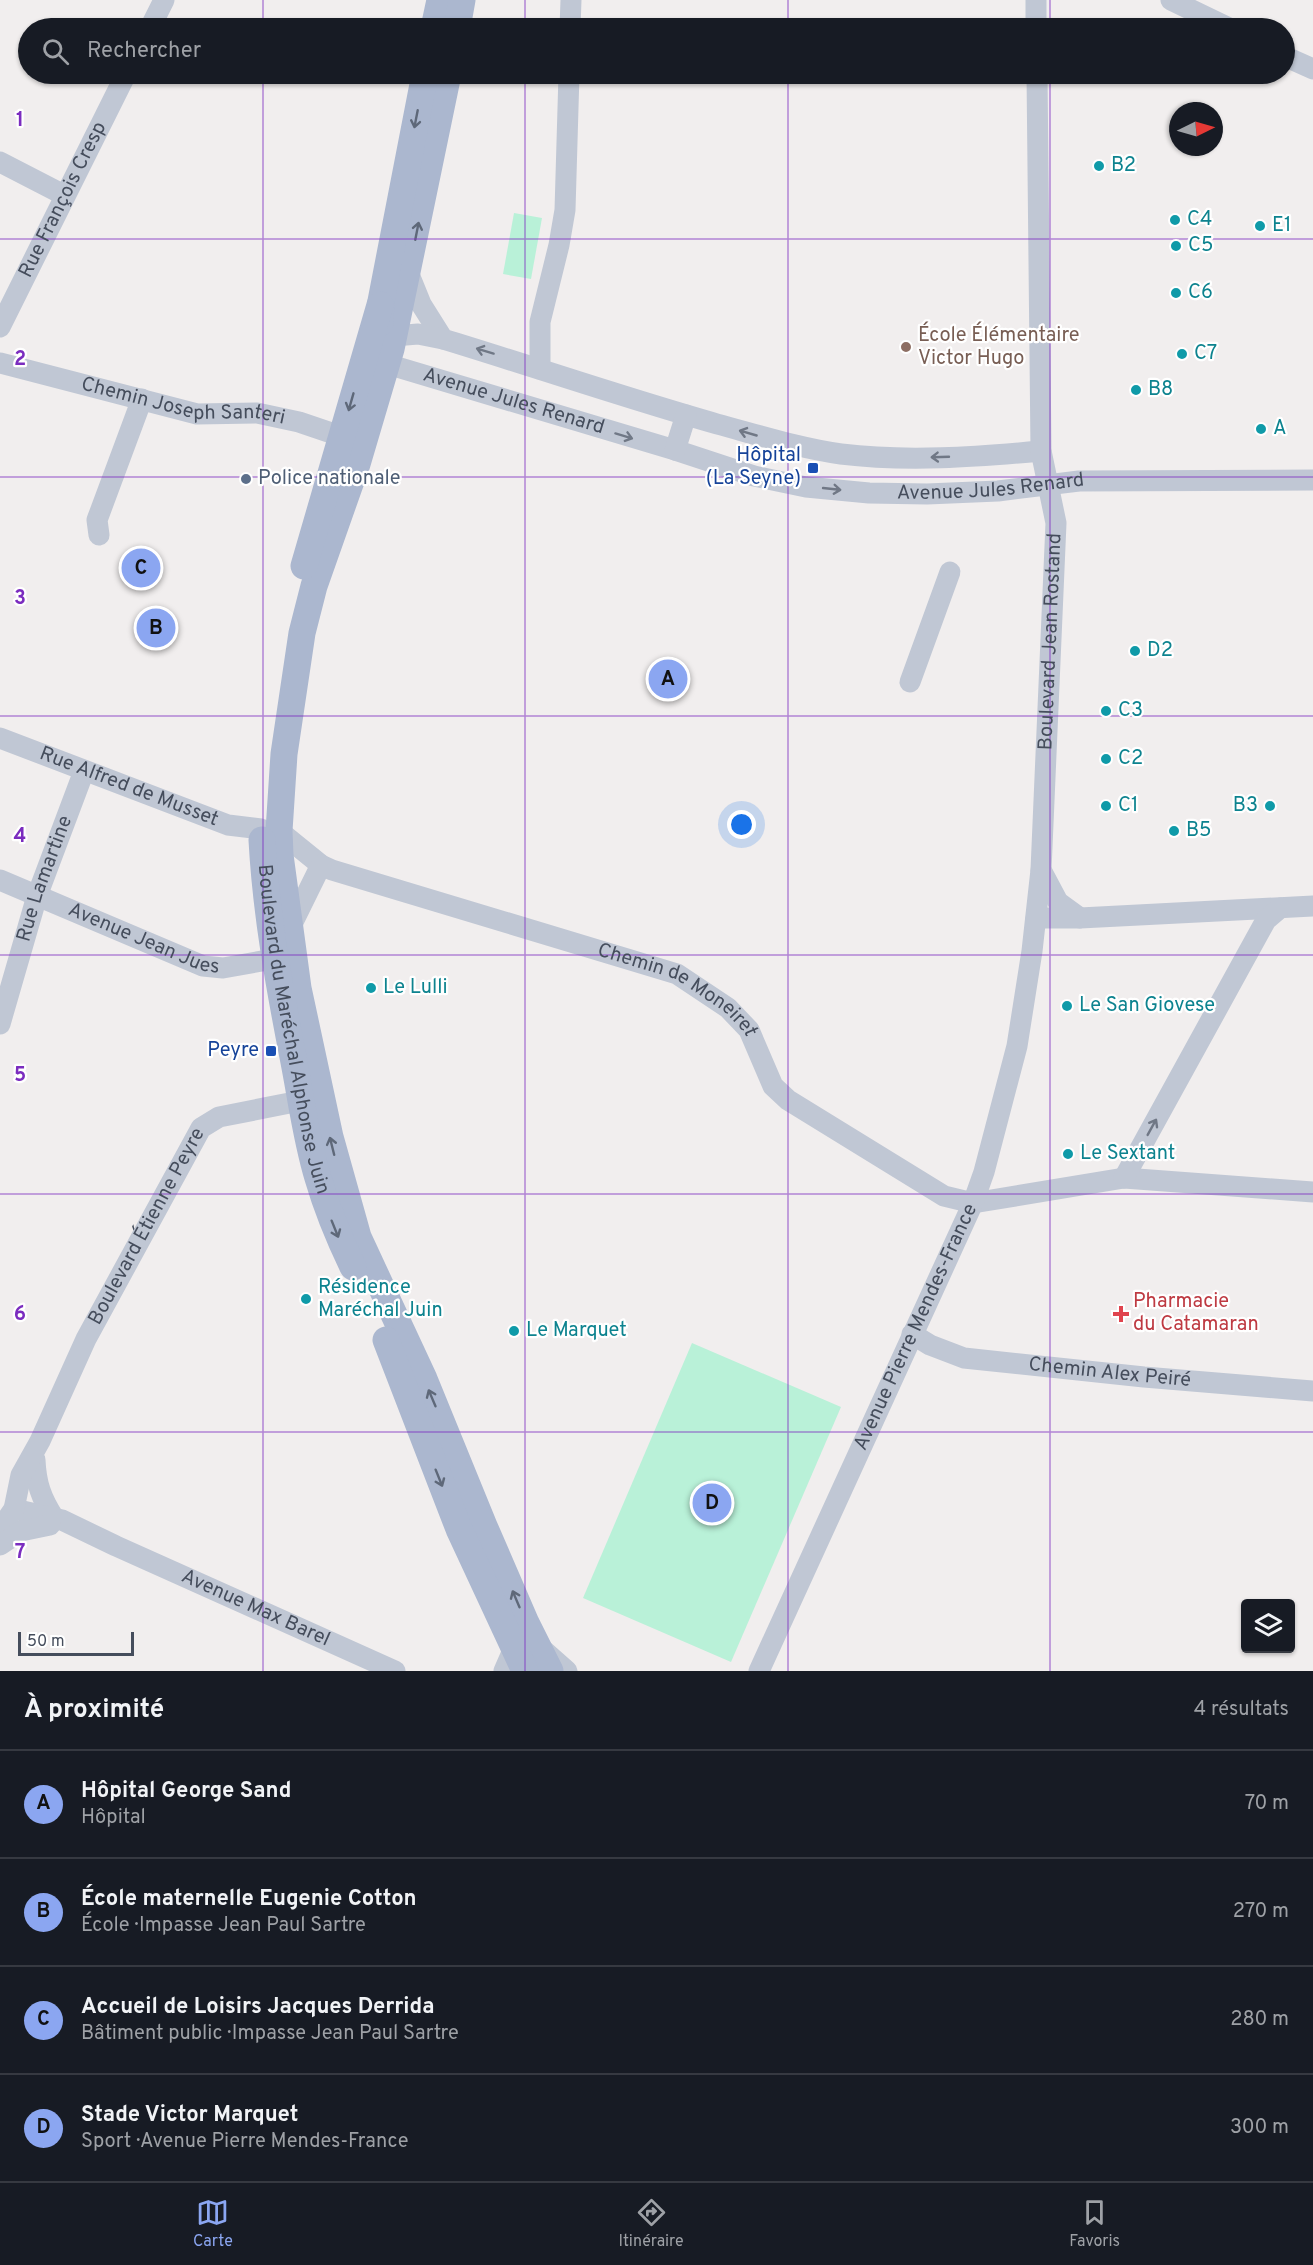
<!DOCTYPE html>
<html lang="fr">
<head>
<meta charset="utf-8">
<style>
	body { margin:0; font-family:Overpass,sans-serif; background:#20242c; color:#f1f3f6 }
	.controls { position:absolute; right:18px; bottom:18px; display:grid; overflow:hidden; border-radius:6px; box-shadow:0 2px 4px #0004 }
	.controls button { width:54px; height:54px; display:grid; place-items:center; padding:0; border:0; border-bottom:2px solid #363941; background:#171b24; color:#f1f3f6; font:30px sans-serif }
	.compass { position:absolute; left:1169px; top:102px; width:54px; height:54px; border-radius:50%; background:#171b24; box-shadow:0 2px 4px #0004; rotate:85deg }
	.scale { position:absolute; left:18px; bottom:15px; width:116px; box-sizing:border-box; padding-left:6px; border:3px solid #454d5c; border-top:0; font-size:16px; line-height:21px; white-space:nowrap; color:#454d5c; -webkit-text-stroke:4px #fff; paint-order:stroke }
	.you { position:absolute; left:742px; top:825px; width:21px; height:21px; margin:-15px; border:4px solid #fff; border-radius:50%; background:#1a73e8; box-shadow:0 0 0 9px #1a73e833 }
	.badge { display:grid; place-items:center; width:39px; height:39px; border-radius:50%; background:#8ba6f1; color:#111; font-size:20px; font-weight:700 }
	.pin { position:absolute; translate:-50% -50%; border:3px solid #fff; box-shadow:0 2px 6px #0006 }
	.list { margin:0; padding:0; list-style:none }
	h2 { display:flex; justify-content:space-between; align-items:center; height:78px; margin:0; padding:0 24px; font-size:26px }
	h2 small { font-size:20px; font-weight:400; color:#9ea1a6 }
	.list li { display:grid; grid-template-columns:39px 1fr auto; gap:18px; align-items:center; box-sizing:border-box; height:108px; padding:0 24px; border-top:2px solid #363941 }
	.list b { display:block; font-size:22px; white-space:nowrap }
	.list p { margin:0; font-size:20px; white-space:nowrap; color:#9ea1a6 }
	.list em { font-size:20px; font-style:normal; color:#9ea1a6 }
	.icon { flex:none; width:33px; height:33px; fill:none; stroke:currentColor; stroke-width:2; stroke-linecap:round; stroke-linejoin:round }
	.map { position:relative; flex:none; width:1313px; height:1671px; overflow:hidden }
	.search { position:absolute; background:#171b24; box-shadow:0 2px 4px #0004; left:18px; right:18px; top:18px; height:66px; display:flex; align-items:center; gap:15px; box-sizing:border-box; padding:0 21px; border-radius:33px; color:#9ea1a6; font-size:22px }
	.sheet { height:510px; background:#171b24 }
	nav { display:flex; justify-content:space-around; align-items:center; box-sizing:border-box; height:84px; border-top:2px solid #363941; background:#171b24; font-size:16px; color:#9ea1a6 }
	nav a { display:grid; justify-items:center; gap:3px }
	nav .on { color:#8ba6f1 }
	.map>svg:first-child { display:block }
	.green { fill:#b9f1d8 }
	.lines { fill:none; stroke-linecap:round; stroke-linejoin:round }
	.minor { stroke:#c0c7d4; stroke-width:21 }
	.major { stroke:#abb7cf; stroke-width:27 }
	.oneway { stroke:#5e6879 }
	.oneway2 { stroke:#707886 }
	.grid { fill:none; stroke:#7b2cbf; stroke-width:1.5; stroke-opacity:0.55 }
	.culture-dot { fill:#0f9aa8; stroke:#fff; stroke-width:2 }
	.education-dot { fill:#8d6e63; stroke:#fff; stroke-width:2 }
	.transit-dot { fill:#1a4fb4; stroke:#fff; stroke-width:2 }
	.service-dot { fill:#5c6f8a; stroke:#fff; stroke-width:2 }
	.health-dot { fill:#e0444e; stroke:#fff; stroke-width:2 }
	.labels { text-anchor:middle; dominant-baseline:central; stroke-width:4.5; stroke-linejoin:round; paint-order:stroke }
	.culture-label { font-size:20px; fill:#0d838f; stroke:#fff; text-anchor:start }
	.street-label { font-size:20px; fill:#454d5c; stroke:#fff }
	.education-label { font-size:20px; fill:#785e54; stroke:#fff; text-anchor:start }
	.transit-label { font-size:20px; fill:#164399; stroke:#fff; text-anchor:end }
	.service-label { font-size:20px; fill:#4e5e75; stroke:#fff; text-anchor:start }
	.health-label { font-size:20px; fill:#be3a42; stroke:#fff; text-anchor:start }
	.grid-label { font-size:20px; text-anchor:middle; font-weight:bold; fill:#7b2cbf; stroke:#fff; stroke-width:4.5; stroke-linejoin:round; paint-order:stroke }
</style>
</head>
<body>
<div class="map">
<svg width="1313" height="1671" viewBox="0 0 1313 1671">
	<rect width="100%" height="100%" fill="#f1eeee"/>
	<g class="green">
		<polygon points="514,213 542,218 531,279 503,274"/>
		<polygon points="692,1343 841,1407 731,1662 583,1598"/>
	</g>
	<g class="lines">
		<g class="minor">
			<polyline points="1036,0 1036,28"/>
			<polyline points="1171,0 1229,28"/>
			<polyline points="150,28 164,0"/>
			<polyline points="570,28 571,0"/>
			<polyline points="1284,56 1313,69"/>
			<polyline points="0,162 64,195"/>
			<path d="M408,272L421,304L443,339C535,367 625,398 717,424C758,435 799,448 841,454C907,462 975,457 1041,451"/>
			<path id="s1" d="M0,327L126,74"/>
			<polyline points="394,336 418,334 443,339"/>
			<path id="s2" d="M0,363L197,414L257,413L299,422L355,441"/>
			<path id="s3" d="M387,364L675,450L754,476L806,487L869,493L927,494L998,491L1079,481L1313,480"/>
			<polyline points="540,369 540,322 559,245 565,210 569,74"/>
			<polyline points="675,450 686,415"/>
			<polyline points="99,535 97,520 142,399"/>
			<polyline points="910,682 950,572"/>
			<path id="s4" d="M0,738L228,825L261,829"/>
			<path id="s5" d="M279,831L321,865L332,870L677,974L728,1008L749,1030L773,1086L788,1100L944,1196L973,1203L1124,1178L1313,1192"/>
			<polyline points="1041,870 1058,902 1080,918"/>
			<path id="s6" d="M0,880L203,966L223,968L290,956"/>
			<polyline points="1036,918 1080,918 1313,906"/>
			<polyline points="289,930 321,865"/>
			<path id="s7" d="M0,1024L37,896L84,771"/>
			<polyline points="1124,1178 1266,920 1280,908"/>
			<path id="s8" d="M912,1334L930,1345L964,1358L1144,1377L1313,1391"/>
			<path d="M35,1460C36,1483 41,1498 54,1518"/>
			<path id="s9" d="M14,1509L62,1520L116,1546L395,1671"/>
			<path id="s10" d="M0,1529L14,1509L21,1475L40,1441L86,1339L201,1128L219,1117L315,1098"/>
			<polyline points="0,1545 21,1531 50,1525"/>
			<polyline points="541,1648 567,1671"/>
			<polyline points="504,1671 514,1648"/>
			<path id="s11" d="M759,1671L973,1203L984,1172L1017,1046L1032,951L1041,870L1056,523L1041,451L1037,74"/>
		</g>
		<g class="major">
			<polyline points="434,28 440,0"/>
			<polyline points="457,28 462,0"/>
			<polyline points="448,74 391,349 357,464 314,586 302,633 284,754 279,831 280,855 298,988 330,1137 358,1237 424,1379 484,1526 526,1623 550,1671"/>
			<polyline points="380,323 381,301 425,74"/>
			<polyline points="304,566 380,305"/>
			<path id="s12" d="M262,840C266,914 279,985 293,1057C301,1097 306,1139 318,1178C327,1209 339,1238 353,1267"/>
			<polyline points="386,1340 459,1529 525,1671"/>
		</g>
	</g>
	<defs><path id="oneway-shaft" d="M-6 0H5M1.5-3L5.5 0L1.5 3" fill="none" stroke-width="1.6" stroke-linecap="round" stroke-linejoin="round" transform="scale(1.5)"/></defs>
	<g class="oneway">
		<use href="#oneway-shaft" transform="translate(416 119) rotate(101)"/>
		<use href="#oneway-shaft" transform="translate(417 231) rotate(-79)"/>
		<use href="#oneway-shaft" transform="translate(351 402) rotate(106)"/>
		<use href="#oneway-shaft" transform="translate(332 1146) rotate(-104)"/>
		<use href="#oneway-shaft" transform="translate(335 1229) rotate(68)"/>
		<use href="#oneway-shaft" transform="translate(432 1398) rotate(-113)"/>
		<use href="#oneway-shaft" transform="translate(439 1478) rotate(68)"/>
		<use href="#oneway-shaft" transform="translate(516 1599) rotate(-113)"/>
	</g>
	<g class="oneway2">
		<use href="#oneway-shaft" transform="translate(485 351) rotate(-163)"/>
		<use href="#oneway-shaft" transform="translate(748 433) rotate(-164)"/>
		<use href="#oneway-shaft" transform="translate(624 436) rotate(17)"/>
		<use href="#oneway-shaft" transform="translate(940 457) rotate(178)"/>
		<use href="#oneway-shaft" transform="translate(832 489) rotate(6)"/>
		<use href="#oneway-shaft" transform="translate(1152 1127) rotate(-61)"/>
	</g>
	<path class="grid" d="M263,0V28M525,0V28M788,0V28M1050,0V28M263,74V1671M525,74V1671M788,74V1671M1050,74V1671M0,239H1313M0,477H1313M0,716H1313M0,955H1313M0,1194H1313M0,1432H1313"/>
	<g class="culture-dot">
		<circle cx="1099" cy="166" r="6"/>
		<circle cx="1175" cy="220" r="6"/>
		<circle cx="1260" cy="226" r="6"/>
		<circle cx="1176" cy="246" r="6"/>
		<circle cx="1176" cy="293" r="6"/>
		<circle cx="1182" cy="354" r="6"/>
		<circle cx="1136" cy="390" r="6"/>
		<circle cx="1261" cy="429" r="6"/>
		<circle cx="1135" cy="651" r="6"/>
		<circle cx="1106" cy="711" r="6"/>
		<circle cx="1106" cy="759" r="6"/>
		<circle cx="1106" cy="806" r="6"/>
		<circle cx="1270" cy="806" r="6"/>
		<circle cx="1174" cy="831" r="6"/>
		<circle cx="371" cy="988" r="6"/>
		<circle cx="1067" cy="1006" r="6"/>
		<circle cx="1068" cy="1154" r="6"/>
		<circle cx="306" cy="1299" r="6"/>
		<circle cx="514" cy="1331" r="6"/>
	</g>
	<circle class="education-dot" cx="906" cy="347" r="6"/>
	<g class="transit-dot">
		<rect x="807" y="462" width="12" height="12" rx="3"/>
		<rect x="265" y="1045" width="12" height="12" rx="3"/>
	</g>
	<circle class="service-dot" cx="246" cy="479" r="6"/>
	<path class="health-dot" d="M1118 1305h6v6h6v6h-6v6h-6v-6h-6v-6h6z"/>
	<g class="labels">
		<g class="culture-label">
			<text x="1111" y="166">B2</text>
			<text x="1187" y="220">C4</text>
			<text x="1272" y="226">E1</text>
			<text x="1188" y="246">C5</text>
			<text x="1188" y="293">C6</text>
			<text x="1194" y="354">C7</text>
			<text x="1148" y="390">B8</text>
			<text x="1273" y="429">A</text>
			<text x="1147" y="651">D2</text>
			<text x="1118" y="711">C3</text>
			<text x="1118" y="759">C2</text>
			<text x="1118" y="806">C1</text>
			<text x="1258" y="806" text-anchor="end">B3</text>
			<text x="1186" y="831">B5</text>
			<text x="383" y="988">Le Lulli</text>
			<text x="1079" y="1006">Le San Giovese</text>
			<text x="1080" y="1154">Le Sextant</text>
			<text x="318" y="1288">Résidence<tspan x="318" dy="23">Maréchal Juin</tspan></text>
			<text x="526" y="1331">Le Marquet</text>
		</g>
		<g class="street-label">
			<text stroke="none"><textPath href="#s1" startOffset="142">Rue François Cresp</textPath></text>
			<text stroke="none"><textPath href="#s2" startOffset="188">Chemin Joseph Santeri</textPath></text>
			<text stroke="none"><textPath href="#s3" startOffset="132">Avenue Jules Renard</textPath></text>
			<text stroke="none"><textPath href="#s3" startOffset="622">Avenue Jules Renard</textPath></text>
			<text stroke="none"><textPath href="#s11" startOffset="1084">Boulevard Jean Rostand</textPath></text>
			<text stroke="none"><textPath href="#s4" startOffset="138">Rue Alfred de Musset</textPath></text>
			<text stroke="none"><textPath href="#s7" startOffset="152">Rue Lamartine</textPath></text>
			<text stroke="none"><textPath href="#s6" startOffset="156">Avenue Jean Jues</textPath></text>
			<text stroke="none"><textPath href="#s5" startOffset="434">Chemin de Moneiret</textPath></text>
			<text stroke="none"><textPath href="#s12" startOffset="192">Boulevard du Maréchal Alphonse Juin</textPath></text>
			<text stroke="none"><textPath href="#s10" startOffset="338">Boulevard Étienne Peyre</textPath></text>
			<text stroke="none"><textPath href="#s11" startOffset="378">Avenue Pierre Mendes-France</textPath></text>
			<text stroke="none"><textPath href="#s8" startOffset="204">Chemin Alex Peiré</textPath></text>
			<text stroke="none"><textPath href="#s9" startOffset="262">Avenue Max Barel</textPath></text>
		</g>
		<g class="education-label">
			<text x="918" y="336">École Élémentaire<tspan x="918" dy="23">Victor Hugo</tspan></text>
		</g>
		<g class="transit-label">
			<text x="801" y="456">Hôpital<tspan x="801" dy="23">(La Seyne)</tspan></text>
			<text x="259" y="1051">Peyre</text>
		</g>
		<g class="service-label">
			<text x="258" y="479">Police nationale</text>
		</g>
		<g class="health-label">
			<text x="1133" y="1302">Pharmacie<tspan x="1133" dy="23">du Catamaran</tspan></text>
		</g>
	</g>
	<g class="grid-label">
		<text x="20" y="126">1</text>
		<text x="20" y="365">2</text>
		<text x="20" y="604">3</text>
		<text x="20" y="842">4</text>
		<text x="20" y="1081">5</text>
		<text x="20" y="1320">6</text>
		<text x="20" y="1558">7</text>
	</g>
</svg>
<div class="controls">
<button><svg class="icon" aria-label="layers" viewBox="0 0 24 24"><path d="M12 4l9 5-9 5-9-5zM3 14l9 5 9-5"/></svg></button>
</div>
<svg class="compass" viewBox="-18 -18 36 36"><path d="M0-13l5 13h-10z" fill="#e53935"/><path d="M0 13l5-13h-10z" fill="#9ea1a6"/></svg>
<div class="scale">50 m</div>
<div class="you"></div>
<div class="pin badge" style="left:668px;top:679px">A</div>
<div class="pin badge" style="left:156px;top:628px">B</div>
<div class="pin badge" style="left:141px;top:568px">C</div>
<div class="pin badge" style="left:712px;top:1503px">D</div>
<div class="search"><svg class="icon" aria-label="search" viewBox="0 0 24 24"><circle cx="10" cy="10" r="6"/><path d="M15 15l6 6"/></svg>Rechercher</div>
</div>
<section class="sheet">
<h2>À proximité<small>4 résultats</small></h2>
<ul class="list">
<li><span class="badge">A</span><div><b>Hôpital George Sand</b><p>Hôpital</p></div><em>70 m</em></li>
<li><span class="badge">B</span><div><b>École maternelle Eugenie Cotton</b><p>École · Impasse Jean Paul Sartre</p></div><em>270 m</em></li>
<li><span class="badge">C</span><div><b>Accueil de Loisirs Jacques Derrida</b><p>Bâtiment public · Impasse Jean Paul Sartre</p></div><em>280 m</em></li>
<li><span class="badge">D</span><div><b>Stade Victor Marquet</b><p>Sport · Avenue Pierre Mendes-France</p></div><em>300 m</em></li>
</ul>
</section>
<nav>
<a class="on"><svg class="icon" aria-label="map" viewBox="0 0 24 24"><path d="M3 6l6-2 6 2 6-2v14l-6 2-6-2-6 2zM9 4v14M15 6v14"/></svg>Carte</a>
<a><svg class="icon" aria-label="directions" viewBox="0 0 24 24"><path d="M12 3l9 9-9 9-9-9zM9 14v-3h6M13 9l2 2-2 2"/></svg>Itinéraire</a>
<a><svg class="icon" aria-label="saved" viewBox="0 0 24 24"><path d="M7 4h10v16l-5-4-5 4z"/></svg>Favoris</a>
</nav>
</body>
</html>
